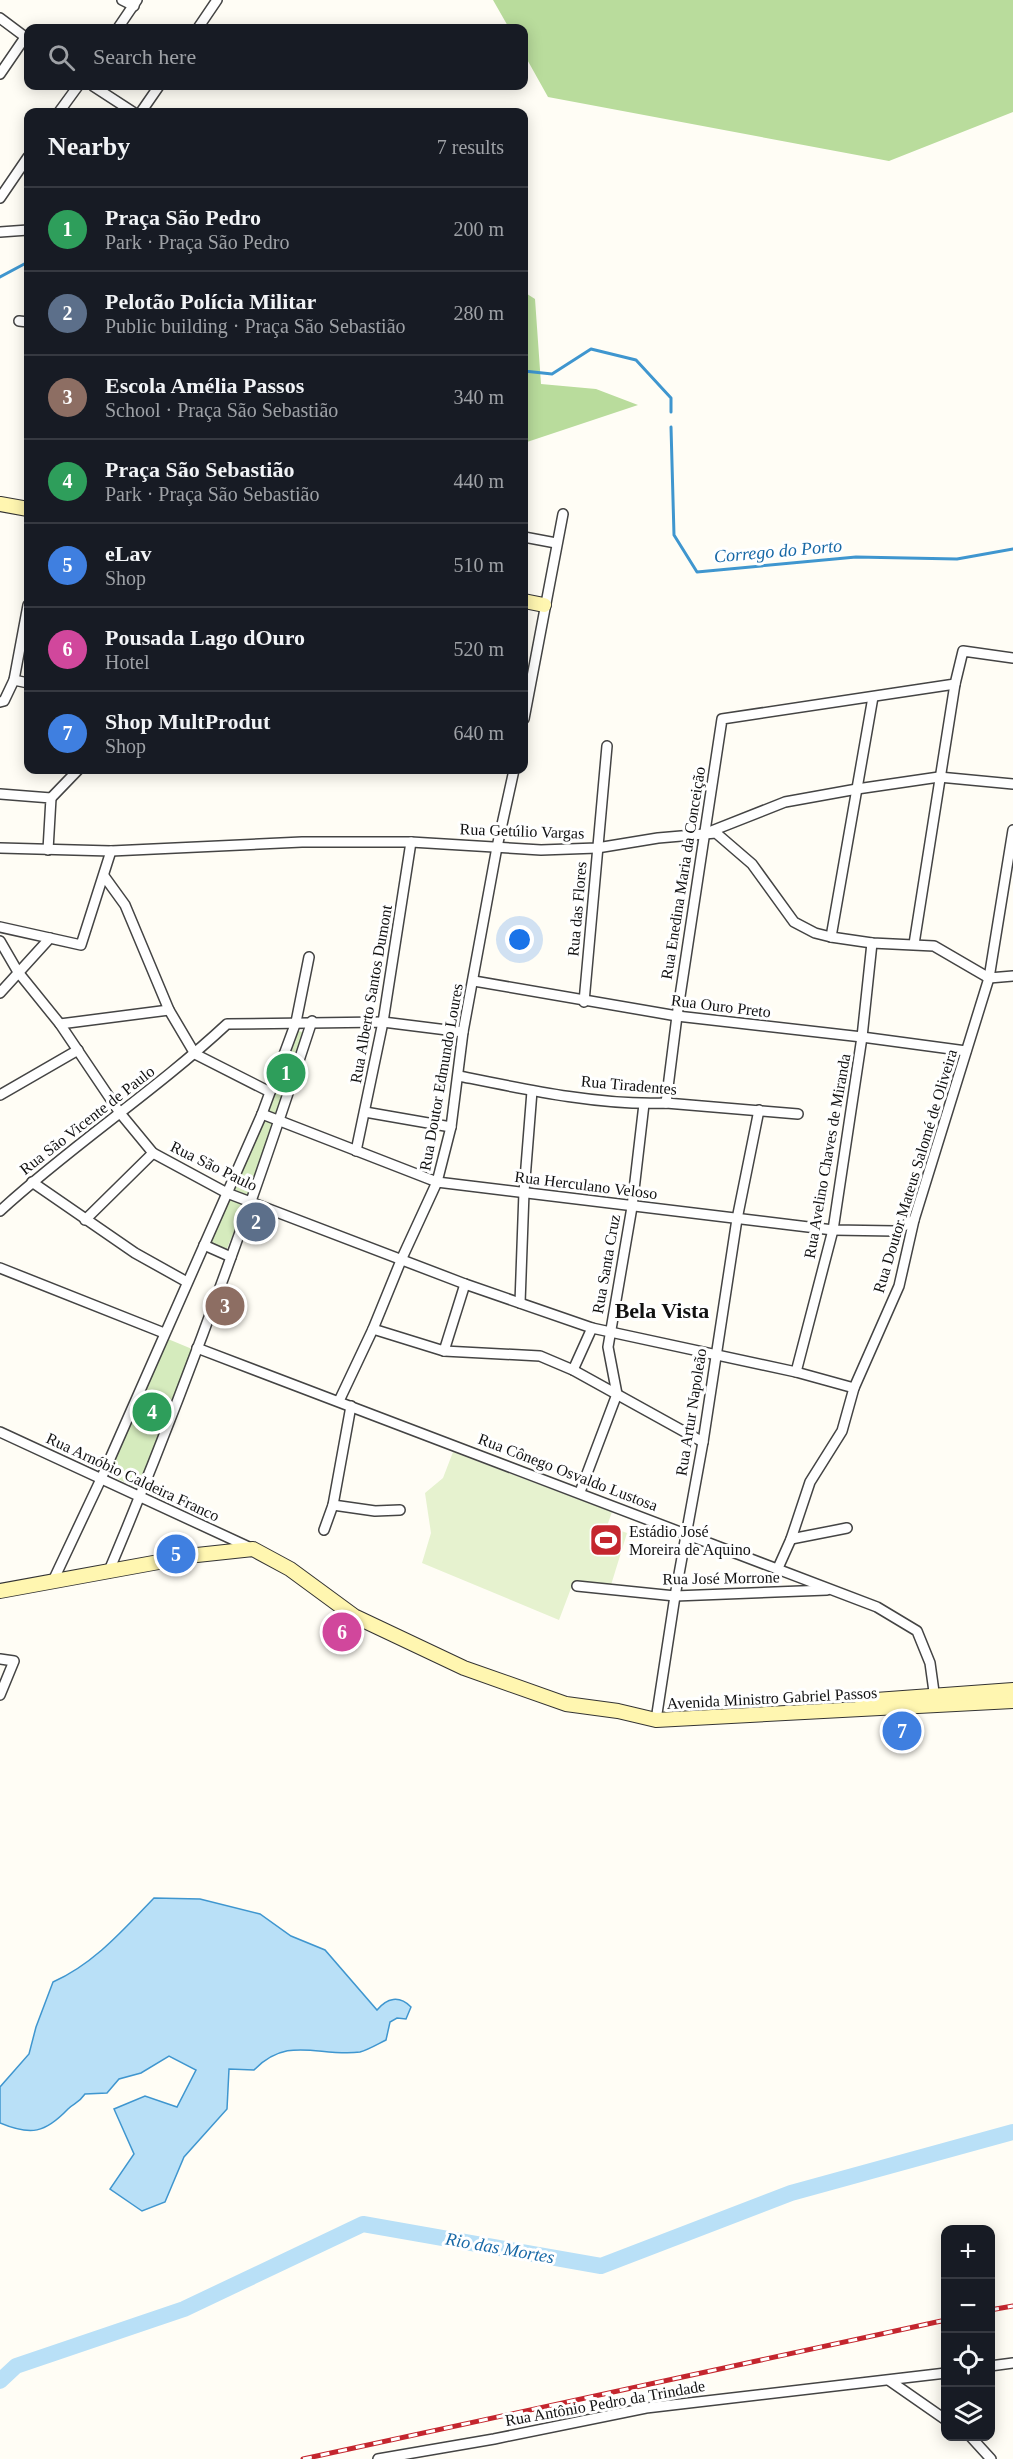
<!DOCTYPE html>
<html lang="en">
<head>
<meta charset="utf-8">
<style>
	body { margin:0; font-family:Georgia,serif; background:#242831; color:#f1f3f6 }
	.controls { position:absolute; right:18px; bottom:18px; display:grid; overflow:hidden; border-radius:12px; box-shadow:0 3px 15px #0003 }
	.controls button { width:54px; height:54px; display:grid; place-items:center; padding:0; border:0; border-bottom:2px solid #363941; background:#171b24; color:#f1f3f6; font:30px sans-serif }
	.you { position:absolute; left:520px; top:940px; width:21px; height:21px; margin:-15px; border:4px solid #fff; border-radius:50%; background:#1a73e8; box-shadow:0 0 0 9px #1a73e833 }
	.badge { display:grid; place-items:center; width:39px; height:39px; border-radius:50%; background:#d93025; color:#fff; font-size:20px; font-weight:700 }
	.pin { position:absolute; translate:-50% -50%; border:3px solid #fff; box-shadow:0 2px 6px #0006 }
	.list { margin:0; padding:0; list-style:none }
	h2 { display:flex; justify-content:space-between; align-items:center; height:78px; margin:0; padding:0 24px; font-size:26px }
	h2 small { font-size:20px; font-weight:400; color:#9ea1a6 }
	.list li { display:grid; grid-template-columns:39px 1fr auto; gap:18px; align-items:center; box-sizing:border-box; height:84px; padding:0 24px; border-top:2px solid #363941 }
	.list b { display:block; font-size:22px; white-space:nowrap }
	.list p { margin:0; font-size:20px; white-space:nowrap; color:#9ea1a6 }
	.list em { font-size:20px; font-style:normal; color:#9ea1a6 }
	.icon { flex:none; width:33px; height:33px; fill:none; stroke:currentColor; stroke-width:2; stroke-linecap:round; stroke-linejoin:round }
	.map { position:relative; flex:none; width:1013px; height:2459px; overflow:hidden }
	.search { position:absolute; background:#171b24; box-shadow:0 3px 15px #0003; left:24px; top:24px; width:504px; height:66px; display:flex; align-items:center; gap:15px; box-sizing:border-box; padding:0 21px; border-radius:12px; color:#9ea1a6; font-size:22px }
	.panel { position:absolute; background:#171b24; box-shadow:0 3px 15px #0003; left:24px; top:108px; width:504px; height:666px; border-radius:12px }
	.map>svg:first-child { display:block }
	.green { fill:#d5ebbd }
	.forest { fill:#b9dc9c }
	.pitch { fill:#e6f2cf }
	.water { fill:#b9e0f7; stroke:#3f96cf; stroke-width:1.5 }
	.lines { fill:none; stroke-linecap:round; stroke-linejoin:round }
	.stream { stroke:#3f96cf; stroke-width:3 }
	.river { stroke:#b9e0f7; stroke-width:16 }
	.street-casing { stroke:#444; stroke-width:12 }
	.secondary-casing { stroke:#333; stroke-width:16 }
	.street { stroke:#fff; stroke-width:9 }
	.secondary { stroke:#fff6b0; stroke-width:14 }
	.rail-casing { stroke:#c4262e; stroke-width:5 }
	.rail { stroke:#fff; stroke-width:3; stroke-dasharray:9; stroke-linecap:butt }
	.labels { text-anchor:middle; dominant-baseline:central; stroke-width:6; stroke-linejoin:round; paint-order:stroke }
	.street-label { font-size:16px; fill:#111; stroke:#fff }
	.poi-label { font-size:16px; fill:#111; stroke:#fff; text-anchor:start }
	.water-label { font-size:18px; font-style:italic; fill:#1768a6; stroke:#fff }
	.district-label { font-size:22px; font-weight:bold; fill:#111; stroke:#fff }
</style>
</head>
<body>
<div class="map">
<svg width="1013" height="2459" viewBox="0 0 1013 2459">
	<rect width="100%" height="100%" fill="#fffdf5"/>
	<g class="green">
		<polygon points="295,1030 306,1033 277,1117 265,1112"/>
		<polygon points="262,1119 275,1124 248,1195 233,1189"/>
		<polygon points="229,1199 245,1205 226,1251 209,1242"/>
		<polygon points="168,1339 192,1349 140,1490 108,1474"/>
	</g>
	<g class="forest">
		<polygon points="493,0 1013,0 1013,112 889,161 548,97 524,54 524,28 509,28"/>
		<polygon points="524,292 535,299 541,384 596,389 638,405 524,443"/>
	</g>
	<polygon class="pitch" points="453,1452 612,1512 607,1526 627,1533 611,1585 573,1583 559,1620 422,1563 431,1533 425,1493 443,1478"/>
	<path class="water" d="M154,1898L200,1899L260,1914L291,1936L325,1950L377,2010C387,1998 399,1995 411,2007L406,2019L397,2018L390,2022L386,2040C378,2044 368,2050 360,2052C318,2057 288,2035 254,2070L229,2069L227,2109L184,2157L165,2202L142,2211L110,2189L134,2154L114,2109L145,2096L177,2107L196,2070L169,2056L141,2073L119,2079L107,2093L85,2094C78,2104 74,2103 68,2109C45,2133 31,2136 0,2123V2087L29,2054L36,2027L53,1982C94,1964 124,1929 154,1898Z"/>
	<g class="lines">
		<g class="stream">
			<polyline points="0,277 28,262"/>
			<polyline points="524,371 552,374 591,349 636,360 671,398 671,412"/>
			<polyline points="671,427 674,535 697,572 856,557 957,559 1013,549"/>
		</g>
		<polyline class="river" points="0,2381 16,2366 184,2309 363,2224 601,2266 791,2193 1013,2132"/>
		<g class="street-casing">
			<g id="street">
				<polyline points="122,0 134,6"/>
				<polyline points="0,18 28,39"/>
				<polyline points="118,28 137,0"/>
				<polyline points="198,28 217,0"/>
				<polyline points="0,74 26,36"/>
				<polyline points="93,86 133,112"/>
				<polyline points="59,112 78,86"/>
				<polyline points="141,112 159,86"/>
				<polyline points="0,198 28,157"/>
				<polyline points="0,232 28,230"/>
				<polyline points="19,321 28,322"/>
				<polyline points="524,537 556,543"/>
				<polyline points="14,680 28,683"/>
				<polyline points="0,702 4,701 14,680 28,605"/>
				<polyline points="524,719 563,514"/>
				<polyline points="0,794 51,798 48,850"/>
				<polyline points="51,798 78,770"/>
				<polyline points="709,832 785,802 857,789 939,777 1013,784"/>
				<polyline points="0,848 111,851 302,842 411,842 541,850 597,848 658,838 716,833 752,864 794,922 815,933 831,937 872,943 934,946 989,978"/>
				<polyline points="104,876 125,905 169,1010 195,1054 270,1092"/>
				<polyline points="0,927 81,945 111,851"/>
				<polyline points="831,937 873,697"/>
				<polyline points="0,941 18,972 60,1024 120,1113 153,1153 227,1193 465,1284 592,1328 796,1372 854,1388"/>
				<polyline points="914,944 955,684"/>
				<polyline points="989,978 1013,976"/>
				<polyline points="474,981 677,1016 862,1037 966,1051"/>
				<polyline points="0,993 50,938"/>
				<polyline points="584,1002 607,746"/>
				<polyline points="60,1024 169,1010"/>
				<path d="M459,1076C523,1089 601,1106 666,1103L798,1114"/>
				<polyline points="0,1095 78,1050"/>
				<polyline points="666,1103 677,1016 722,719 955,684 963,651 1013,658"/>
				<polyline points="365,1112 451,1127"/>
				<polyline points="262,1114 437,1182 833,1230 895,1231 914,1220"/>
				<polyline points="356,1151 383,1022 411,842"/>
				<polyline points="32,1182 135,1253 187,1282"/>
				<path d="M0,1211C72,1145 155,1091 227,1024L383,1022L463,1032"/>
				<polyline points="85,1220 153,1153"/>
				<polyline points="204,1245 231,1257"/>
				<polyline points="0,1268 164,1333"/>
				<polyline points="520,1303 524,1192 532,1091"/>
				<polyline points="373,1329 444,1351 540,1356 573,1370 703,1442"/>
				<polyline points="197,1348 877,1607 917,1631 930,1663 935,1699"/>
				<polyline points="444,1351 465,1284"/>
				<polyline points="573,1370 592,1328"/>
				<polyline points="796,1372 833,1230 862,1037 872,943"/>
				<polyline points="339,1401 373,1329 402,1258 437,1182 451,1127 463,1032 497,847 514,770"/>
				<polyline points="0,1432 251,1548"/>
				<polyline points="580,1492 617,1394 608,1347 632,1207 644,1104"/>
				<polyline points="333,1505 375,1511 400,1510"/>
				<polyline points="324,1530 333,1505 351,1406"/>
				<polyline points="791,1539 847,1528"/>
				<polyline points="778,1568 791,1539 810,1482 842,1431 854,1388 899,1286 914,1220 989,978 1013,830"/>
				<path d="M108,1573C184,1393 251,1208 312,1021"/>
				<polyline points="52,1583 101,1479 262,1114 296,1022 309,957"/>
				<polyline points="577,1586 675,1596 827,1590"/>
				<polyline points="0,1659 14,1661 0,1695"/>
				<polyline points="656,1720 675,1596 703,1442 737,1219 759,1110"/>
				<polyline points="990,2366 1013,2363"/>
				<polyline points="890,2381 946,2420"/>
				<polyline points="970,2436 991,2459"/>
				<polyline points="378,2459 494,2439 646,2408 946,2373"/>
			</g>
		</g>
		<g class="secondary-casing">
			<g id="secondary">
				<polyline points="0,504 28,509"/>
				<polyline points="524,601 544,605"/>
				<polyline points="0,1591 197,1555 253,1549 290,1569 354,1616 464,1668 566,1704 618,1711 656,1720 1013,1701"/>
				<polyline points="862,1701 1013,1690"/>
			</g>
		</g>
		<use href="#street" class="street"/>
		<use href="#secondary" class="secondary"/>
		<g class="rail-casing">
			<g id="rail">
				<polyline points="990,2310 1013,2306"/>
				<polyline points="303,2459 946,2320"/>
			</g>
		</g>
		<use href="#rail" class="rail"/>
	</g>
	<defs>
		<g id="stadium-square" transform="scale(1.725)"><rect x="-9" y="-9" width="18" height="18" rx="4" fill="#c4262e" stroke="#fff"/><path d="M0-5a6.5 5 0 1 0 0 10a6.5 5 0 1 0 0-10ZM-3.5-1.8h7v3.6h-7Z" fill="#fff"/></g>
	</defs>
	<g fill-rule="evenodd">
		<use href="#stadium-square" x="606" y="1540"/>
	</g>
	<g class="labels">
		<g class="street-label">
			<text transform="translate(522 831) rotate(2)">Rua Getúlio Vargas</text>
			<text transform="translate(683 873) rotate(-81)">Rua Enedina Maria da Conceição</text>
			<text transform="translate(577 909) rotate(-85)">Rua das Flores</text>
			<text transform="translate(371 994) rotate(-80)">Rua Alberto Santos Dumont</text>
			<text transform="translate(721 1006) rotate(7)">Rua Ouro Preto</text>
			<text transform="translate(441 1077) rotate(-80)">Rua Doutor Edmundo Loures</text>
			<text transform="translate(629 1085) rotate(5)">Rua Tiradentes</text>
			<text transform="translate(87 1120) rotate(-38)">Rua São Vicente de Paulo</text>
			<text transform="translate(827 1156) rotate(-80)">Rua Avelino Chaves de Miranda</text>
			<text transform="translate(214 1166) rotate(26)">Rua São Paulo</text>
			<text transform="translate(915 1171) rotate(-73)">Rua Doutor Mateus Salomé de Oliveira</text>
			<text transform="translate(586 1185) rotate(7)">Rua Herculano Veloso</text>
			<text transform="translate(606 1264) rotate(-80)">Rua Santa Cruz</text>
			<text transform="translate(691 1412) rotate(-81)">Rua Artur Napoleão</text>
			<text transform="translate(568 1472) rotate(21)">Rua Cônego Osvaldo Lustosa</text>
			<text transform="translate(133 1477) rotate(25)">Rua Arnóbio Caldeira Franco</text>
			<text transform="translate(721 1578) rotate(-1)">Rua José Morrone</text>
			<text transform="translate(772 1698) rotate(-3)">Avenida Ministro Gabriel Passos</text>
			<text transform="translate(605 2403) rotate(-10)">Rua Antônio Pedro da Trindade</text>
		</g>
		<g class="poi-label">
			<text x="629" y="1531">Estádio José<tspan x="629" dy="18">Moreira de Aquino</tspan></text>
		</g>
		<g class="water-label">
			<text transform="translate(778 551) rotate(-5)">Corrego do Porto</text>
			<text transform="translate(500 2248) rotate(10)">Rio das Mortes</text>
		</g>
		<g class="district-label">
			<text x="662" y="1310">Bela Vista</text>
		</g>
	</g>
</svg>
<div class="controls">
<button>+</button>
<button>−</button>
<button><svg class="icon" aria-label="locate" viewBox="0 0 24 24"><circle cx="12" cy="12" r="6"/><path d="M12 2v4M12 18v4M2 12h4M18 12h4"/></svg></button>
<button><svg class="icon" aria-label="layers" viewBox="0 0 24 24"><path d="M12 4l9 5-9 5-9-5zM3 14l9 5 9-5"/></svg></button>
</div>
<div class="you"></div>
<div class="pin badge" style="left:286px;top:1073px;background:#2e9e5b">1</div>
<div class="pin badge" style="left:256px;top:1222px;background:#5c6f8a">2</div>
<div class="pin badge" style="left:225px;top:1306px;background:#8d6e63">3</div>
<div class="pin badge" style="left:152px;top:1412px;background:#2e9e5b">4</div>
<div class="pin badge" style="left:176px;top:1554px;background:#3f7fe0">5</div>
<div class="pin badge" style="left:342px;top:1632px;background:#d1479c">6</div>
<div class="pin badge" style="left:902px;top:1731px;background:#3f7fe0">7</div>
<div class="search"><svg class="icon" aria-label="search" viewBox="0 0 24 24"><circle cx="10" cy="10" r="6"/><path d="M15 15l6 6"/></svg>Search here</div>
<section class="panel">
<h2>Nearby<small>7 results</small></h2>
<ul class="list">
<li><span class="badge" style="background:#2e9e5b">1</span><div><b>Praça São Pedro</b><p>Park · Praça São Pedro</p></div><em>200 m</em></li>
<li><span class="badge" style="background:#5c6f8a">2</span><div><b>Pelotão Polícia Militar</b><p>Public building · Praça São Sebastião</p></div><em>280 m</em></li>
<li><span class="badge" style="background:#8d6e63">3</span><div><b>Escola Amélia Passos</b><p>School · Praça São Sebastião</p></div><em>340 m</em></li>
<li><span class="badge" style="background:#2e9e5b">4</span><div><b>Praça São Sebastião</b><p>Park · Praça São Sebastião</p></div><em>440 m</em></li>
<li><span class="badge" style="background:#3f7fe0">5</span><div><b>eLav</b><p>Shop</p></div><em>510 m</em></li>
<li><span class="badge" style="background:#d1479c">6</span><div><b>Pousada Lago dOuro</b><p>Hotel</p></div><em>520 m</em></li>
<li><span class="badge" style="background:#3f7fe0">7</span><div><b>Shop MultProdut</b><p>Shop</p></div><em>640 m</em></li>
</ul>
</section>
</div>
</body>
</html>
